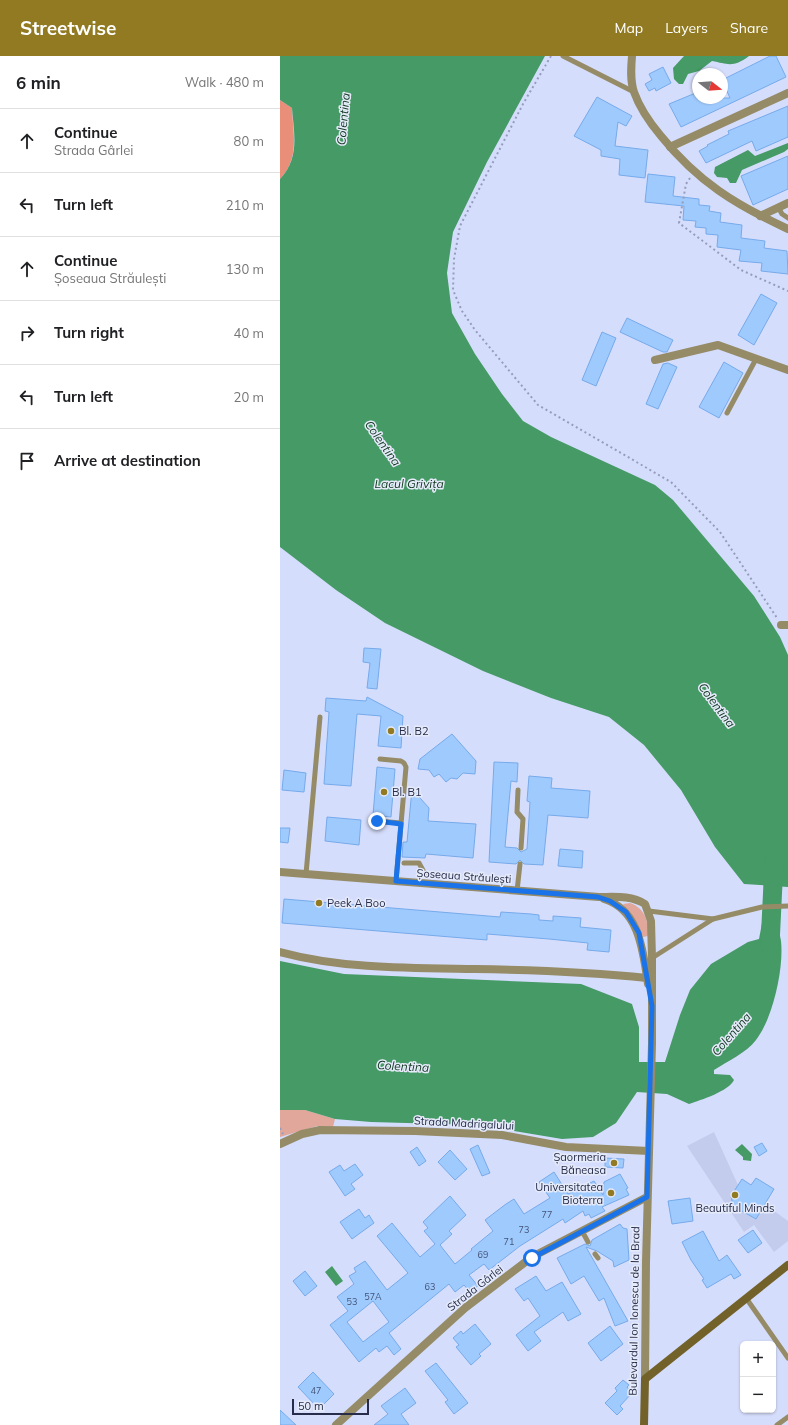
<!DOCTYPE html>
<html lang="en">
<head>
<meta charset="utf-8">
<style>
	body { margin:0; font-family:Mulish,sans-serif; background:#f6f6f6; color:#202124 }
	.controls { position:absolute; right:12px; bottom:12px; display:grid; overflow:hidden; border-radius:6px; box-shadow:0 1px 3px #0004 }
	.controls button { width:36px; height:36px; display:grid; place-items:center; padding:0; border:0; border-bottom:1px solid #e0e0e0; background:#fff; color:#202124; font:20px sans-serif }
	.compass { position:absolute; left:412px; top:12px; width:36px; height:36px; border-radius:50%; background:#fff; box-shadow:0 1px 3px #0004; rotate:107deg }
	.scale { position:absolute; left:12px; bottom:10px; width:77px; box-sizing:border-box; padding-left:4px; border:2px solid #262c49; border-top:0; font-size:11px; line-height:14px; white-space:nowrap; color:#262c49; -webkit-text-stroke:3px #e6ebfa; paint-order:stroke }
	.stop { position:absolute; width:12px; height:12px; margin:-9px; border:3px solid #1a73e8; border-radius:50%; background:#fff }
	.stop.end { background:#1a73e8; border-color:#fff; box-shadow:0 1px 4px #0008 }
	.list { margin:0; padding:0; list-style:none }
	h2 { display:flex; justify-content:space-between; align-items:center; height:52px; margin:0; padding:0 16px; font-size:17px }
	h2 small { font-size:13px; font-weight:400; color:#757577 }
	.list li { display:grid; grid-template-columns:26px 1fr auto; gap:12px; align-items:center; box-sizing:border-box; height:64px; padding:0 16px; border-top:1px solid #e0e0e0 }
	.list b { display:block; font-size:15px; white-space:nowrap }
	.list p { margin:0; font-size:13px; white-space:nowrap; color:#757577 }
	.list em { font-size:13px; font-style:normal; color:#757577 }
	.icon { flex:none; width:22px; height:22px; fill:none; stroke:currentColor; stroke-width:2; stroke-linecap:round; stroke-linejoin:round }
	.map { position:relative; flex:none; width:508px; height:1369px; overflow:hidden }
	header { display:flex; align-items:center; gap:24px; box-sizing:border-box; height:56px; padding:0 20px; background:#917a21; color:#fff }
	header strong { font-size:19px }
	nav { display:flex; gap:22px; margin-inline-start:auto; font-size:14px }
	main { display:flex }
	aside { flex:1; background:#fff }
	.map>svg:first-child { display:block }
	.built { fill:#c3cced }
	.green { fill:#e0a79a }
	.forest { fill:#e98e78 }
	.water { fill:#459a65 }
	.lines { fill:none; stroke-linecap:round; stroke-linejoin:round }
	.river { stroke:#459a65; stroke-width:19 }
	.building { fill:#9fcafe; stroke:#76aaea; fill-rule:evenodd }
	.path { stroke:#959dbb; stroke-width:2; stroke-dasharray:2 3; stroke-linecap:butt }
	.service { stroke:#958b67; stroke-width:5 }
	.minor { stroke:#958b67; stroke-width:8 }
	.tertiary { stroke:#958b67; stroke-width:8 }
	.secondary { stroke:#726229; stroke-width:8 }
	.route { stroke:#1a73e8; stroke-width:5 }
	.poi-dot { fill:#917a21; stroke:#e6ebfa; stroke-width:1.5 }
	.labels { text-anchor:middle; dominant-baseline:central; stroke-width:3; stroke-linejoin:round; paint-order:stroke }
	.number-label { font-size:9px; fill:#445476 }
	.poi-label { font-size:11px; fill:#262c49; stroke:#e6ebfa; text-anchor:start }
	.street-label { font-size:11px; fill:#262c49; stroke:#e6ebfa }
	.water-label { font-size:12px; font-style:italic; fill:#133821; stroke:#e6ebfa }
</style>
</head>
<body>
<header>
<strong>Streetwise</strong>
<nav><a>Map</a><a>Layers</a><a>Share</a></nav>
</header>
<main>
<aside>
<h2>6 min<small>Walk · 480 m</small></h2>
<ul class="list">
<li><svg class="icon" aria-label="ahead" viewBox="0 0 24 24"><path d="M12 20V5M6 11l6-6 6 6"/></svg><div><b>Continue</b><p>Strada Gârlei</p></div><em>80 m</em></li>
<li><svg class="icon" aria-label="left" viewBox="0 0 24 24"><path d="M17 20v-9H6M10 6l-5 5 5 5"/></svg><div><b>Turn left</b></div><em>210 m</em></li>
<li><svg class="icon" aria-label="ahead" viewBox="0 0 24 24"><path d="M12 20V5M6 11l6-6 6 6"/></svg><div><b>Continue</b><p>Șoseaua Străulești</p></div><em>130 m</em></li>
<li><svg class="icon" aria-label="right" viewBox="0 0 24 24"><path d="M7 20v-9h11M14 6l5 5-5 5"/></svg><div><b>Turn right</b></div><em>40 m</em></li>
<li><svg class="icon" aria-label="left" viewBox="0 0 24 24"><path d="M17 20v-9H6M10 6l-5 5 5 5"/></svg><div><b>Turn left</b></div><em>20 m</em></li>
<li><svg class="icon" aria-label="arrive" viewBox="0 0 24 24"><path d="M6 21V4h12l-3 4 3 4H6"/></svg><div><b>Arrive at destination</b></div></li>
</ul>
</aside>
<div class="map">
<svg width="508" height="1369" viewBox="0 0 508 1369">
	<rect width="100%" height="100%" fill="#d5ddfc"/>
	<polygon class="built" points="434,1076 458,1129 508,1165 508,1185 494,1196 474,1169 464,1176 407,1090"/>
	<g class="green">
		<path d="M350,847C365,852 369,866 368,880L363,881L357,867L343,848Z"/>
		<polygon points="0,1054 25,1054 55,1063 53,1071 37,1070 0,1081"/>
	</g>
	<path class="forest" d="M0,44L12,52C13,78 20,102 0,123Z"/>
	<g class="water">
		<path d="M0,0H265L207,106L173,176L167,217L172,257L195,298L222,338L243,365L271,381L375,429L393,444L474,540L500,581L508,599V831L464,828L435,791L401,734L364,689L329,661L271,642L203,615L105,567L56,534L0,491V123C20,102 14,78 12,52L0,44Z"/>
		<path d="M404,0H469C453,12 448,8 432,5L419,15L408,18L403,28H399L394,23L393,12Z"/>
		<polygon points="508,87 508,93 504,96 462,114 456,127 450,127 447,122 437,121 434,117 435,111 468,94 475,100"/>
		<path d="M483,862L495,864C497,870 500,878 501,885C504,912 493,962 476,984C466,997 448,1005 434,1014V1018L450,1019L454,1024C449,1035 421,1044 409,1048L387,1038L357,1036L336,1067L313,1081L282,1083L198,1069L91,1066L55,1063L25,1054H0V905L64,918L301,928L352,948L359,971V1006H385L400,959L410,934L431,908L468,886L479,883Z"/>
		<polygon points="462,1088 472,1098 471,1105 463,1104 463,1101 455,1094"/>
		<polygon points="52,1210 63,1225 56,1230 45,1216"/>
	</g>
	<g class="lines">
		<polyline class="river" points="490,889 494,806"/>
	</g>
	<g class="building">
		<polygon points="490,0 496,0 506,21 401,71 389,48 418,36 418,42 450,42 442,24"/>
		<polygon points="383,11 391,27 376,35 375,32 369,35 365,28 372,24 369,18"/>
		<polygon points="317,41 352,60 346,70 338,66 335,90 368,94 365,122 339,119 340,103 321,100 321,94 294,80"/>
		<polygon points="508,50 508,81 476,95 472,85 426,107 419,95 428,90 427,89 449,78 448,75"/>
		<polygon points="508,100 508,133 473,149 461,120"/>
		<polygon points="368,118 395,121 393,140 419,143 419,149 430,150 429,155 441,157 440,166 462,169 461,182 485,185 484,192 507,195 508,218 481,215 482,207 459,205 461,194 437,191 438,179 426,178 426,172 415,171 416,165 403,164 404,150 365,146"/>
		<polygon points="481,238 497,247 474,289 458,279"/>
		<polygon points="347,262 393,284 387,296 383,296 340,276"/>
		<polygon points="322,276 336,282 316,330 302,324"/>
		<polygon points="444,306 463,317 439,362 419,351"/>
		<polygon points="388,307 397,311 378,353 366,348 383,308"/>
		<polygon points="84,592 101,593 97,633 87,632 90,607 83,606"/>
		<polygon points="87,641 123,660 121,692 98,690 101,660 77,658 71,730 44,728 49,656 45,655 46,642 86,645"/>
		<polygon points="172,678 196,705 195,718 183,717 177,723 171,722 166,726 159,718 154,721 149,714 138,713 140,703"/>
		<polygon points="214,706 238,707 237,726 231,725 225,791 237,792 241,796 247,793 250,746 247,745 249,720 272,722 271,732 310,735 308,762 268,759 263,809 244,808 240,804 236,808 209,806"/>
		<polygon points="97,711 115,713 111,761 93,759"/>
		<polygon points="4,714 26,717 24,736 2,734"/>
		<polygon points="132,733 149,752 148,765 196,768 193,802 146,798 145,802 122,801 123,786 127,786"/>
		<polygon points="47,761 81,764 79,789 45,785"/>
		<polygon points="0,772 10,772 8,787 0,786"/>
		<polygon points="280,793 303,795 302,812 278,810"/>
		<polygon points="4,843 220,861 221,856 251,858 259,859 259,864 273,865 273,860 301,862 300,871 331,874 329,896 307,894 308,887 269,883 207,878 207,884 2,867"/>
		<polygon points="482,1087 487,1095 479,1100 474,1091"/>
		<polygon points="198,1089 210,1117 202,1120 190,1093"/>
		<polygon points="137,1091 146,1105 139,1110 130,1096"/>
		<polygon points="170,1094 187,1113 175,1124 158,1106"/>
		<polygon points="325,1102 344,1103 343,1112 325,1111"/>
		<polygon points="75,1108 83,1119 71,1128 75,1133 65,1140 49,1116 60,1109 64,1115"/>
		<path d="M274,1116L288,1138L314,1125L323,1139L324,1126L340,1118L348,1132L346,1133L349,1139L322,1151L325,1155L311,1162L309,1158L305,1160L303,1155L285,1167L283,1163L240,1190L209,1214L204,1208L189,1219L198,1230L190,1236L184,1229L175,1236L169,1228L109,1277L121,1293L114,1299L107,1290L99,1296L96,1292L79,1306L50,1269L68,1255L57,1241L74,1228L69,1220L76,1216L74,1212L85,1205L107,1234L128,1217L97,1180L112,1167L140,1201L155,1188L144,1175L148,1172L143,1166L170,1140L186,1159L169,1175L172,1178L160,1189L175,1208L192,1194L191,1193L213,1175L205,1164L226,1148L234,1143L244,1158L270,1142L259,1126ZM93,1245L109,1266L83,1286L67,1266Z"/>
		<polygon points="476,1122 494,1133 476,1163 453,1150 451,1140 462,1123 471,1129"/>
		<polygon points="410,1142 413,1165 392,1168 388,1145"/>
		<polygon points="79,1153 85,1162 89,1159 94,1167 72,1183 60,1166"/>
		<polygon points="340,1168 343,1172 347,1173 349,1204 334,1211 333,1205 317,1195 306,1191 348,1265 335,1270 324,1242 319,1245 304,1220 291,1228 277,1202 305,1188 310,1190 312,1184"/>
		<polygon points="473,1174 482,1187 468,1197 458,1184"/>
		<polygon points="423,1175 439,1205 447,1199 461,1219 454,1223 451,1218 427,1232 422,1224 424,1223 411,1204 402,1186"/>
		<polygon points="25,1215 37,1230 25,1240 13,1225"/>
		<polygon points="256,1220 266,1235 282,1226 301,1258 288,1265 283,1256 254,1276 261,1285 248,1295 236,1279 260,1260 248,1242 244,1245 235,1233"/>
		<polygon points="195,1268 211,1288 199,1298 201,1300 191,1309 176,1291 179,1289 173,1282 181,1275 183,1278"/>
		<polygon points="330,1270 343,1288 321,1305 308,1287"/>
		<polygon points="156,1307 188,1347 174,1358 165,1346 168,1344 145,1315"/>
		<polygon points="33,1316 54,1338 39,1353 18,1331"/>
		<polygon points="343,1324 349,1329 347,1331 352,1337 340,1350 343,1353 337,1359 325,1347 337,1335 335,1332"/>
		<polygon points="125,1332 136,1347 121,1358 129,1369 94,1369 108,1358 101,1350"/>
		<polygon points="0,1354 16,1369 0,1369"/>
	</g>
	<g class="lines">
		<g class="path">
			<polyline points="271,0 243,48 180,170 174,203 173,234 182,255 195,274 258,349 391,426 440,476 497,562"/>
			<polyline points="410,122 406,128 399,167 461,214 508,235"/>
			<polyline points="0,1072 3,1078"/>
		</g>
		<g class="service">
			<polyline points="283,0 354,36"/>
			<polyline points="498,151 502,158 508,162"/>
			<polyline points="447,357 476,303"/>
			<polyline points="100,703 121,705 124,707 126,711 116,825"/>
			<polyline points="238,734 237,756 243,763 241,792"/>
			<polyline points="97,765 121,767"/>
			<polyline points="124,807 139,807 145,818"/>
			<polyline points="26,818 40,661"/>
			<polyline points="237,835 240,808"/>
			<polyline points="369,855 433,863"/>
			<polyline points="372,902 433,863 482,851 508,850"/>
			<polyline points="302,1175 308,1186"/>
			<polyline points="315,1198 318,1202"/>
			<polyline points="466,1242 508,1302"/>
			<polyline points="497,1369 508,1361"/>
		</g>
		<g class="minor">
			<path d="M352,0C351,12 350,25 354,36C360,53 370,67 381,80C418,126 456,149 508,173"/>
			<polyline points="390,91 508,37"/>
			<polyline points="480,160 508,147"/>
			<polyline points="375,304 438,289 508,314"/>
			<polyline points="501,569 508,569"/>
			<path d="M0,896C63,913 131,912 195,913C253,914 310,916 367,922"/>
			<polyline points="0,1088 22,1078 40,1074 135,1075 222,1079 286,1091 369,1095"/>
			<polyline points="56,1369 185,1252 252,1201 367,1141"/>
		</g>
		<g class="tertiary">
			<path d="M0,816L319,841C334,841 351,839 365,848L371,865L372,902V988L366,1206L365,1323"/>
			<path d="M324,843C360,854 363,896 368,928"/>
		</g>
		<polyline class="secondary" points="364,1369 365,1323 508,1209"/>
	</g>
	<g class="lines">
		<polyline class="route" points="97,765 121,768 116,825 318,841 330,845 346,856 359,877 372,950 367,1141 252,1202"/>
	</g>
	<g class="poi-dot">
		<circle cx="111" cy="675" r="4"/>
		<circle cx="104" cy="736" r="4"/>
		<circle cx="39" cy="847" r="4"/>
		<circle cx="334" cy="1107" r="4"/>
		<circle cx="331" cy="1137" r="4"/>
		<circle cx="455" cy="1139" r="4"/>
	</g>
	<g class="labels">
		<g class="number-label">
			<text x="267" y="1158">77</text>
			<text x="244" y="1173">73</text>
			<text x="229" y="1185">71</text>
			<text x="203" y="1198">69</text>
			<text x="150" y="1230">63</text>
			<text x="93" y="1240">57A</text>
			<text x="72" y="1245">53</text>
			<text x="36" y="1334">47</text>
		</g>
		<g class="poi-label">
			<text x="119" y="675">Bl. B2</text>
			<text x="112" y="736">Bl. B1</text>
			<text x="47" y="847">Peek A Boo</text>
			<text x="326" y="1101" text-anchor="end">Șaormeria<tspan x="326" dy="13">Băneasa</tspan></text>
			<text x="323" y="1131" text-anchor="end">Universitatea<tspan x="323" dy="13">Bioterra</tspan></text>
			<text x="455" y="1152" text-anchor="middle">Beautiful Minds</text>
		</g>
		<g class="street-label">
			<text transform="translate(184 820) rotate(4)">Șoseaua Străulești</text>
			<text transform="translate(184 1067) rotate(3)">Strada Madrigalului</text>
			<text transform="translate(195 1232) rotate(-38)">Strada Gârlei</text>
			<text transform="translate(354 1255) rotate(-89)">Bulevardul Ion Ionescu de la Brad</text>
		</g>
		<g class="water-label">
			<text transform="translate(63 63) rotate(-85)">Colentina</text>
			<text transform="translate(103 387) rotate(55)">Colentina</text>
			<text x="129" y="427">Lacul Grivița</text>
			<text transform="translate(437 649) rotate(53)">Colentina</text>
			<text transform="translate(451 978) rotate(-49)">Colentina</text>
			<text transform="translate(123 1010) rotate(3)">Colentina</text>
		</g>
	</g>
</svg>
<div class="controls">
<button>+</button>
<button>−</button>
</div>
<svg class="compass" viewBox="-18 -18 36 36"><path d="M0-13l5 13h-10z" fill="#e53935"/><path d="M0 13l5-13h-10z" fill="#757577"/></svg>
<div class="scale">50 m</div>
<div class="stop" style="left:252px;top:1202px"></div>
<div class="stop end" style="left:97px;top:765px"></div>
</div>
</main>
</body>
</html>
